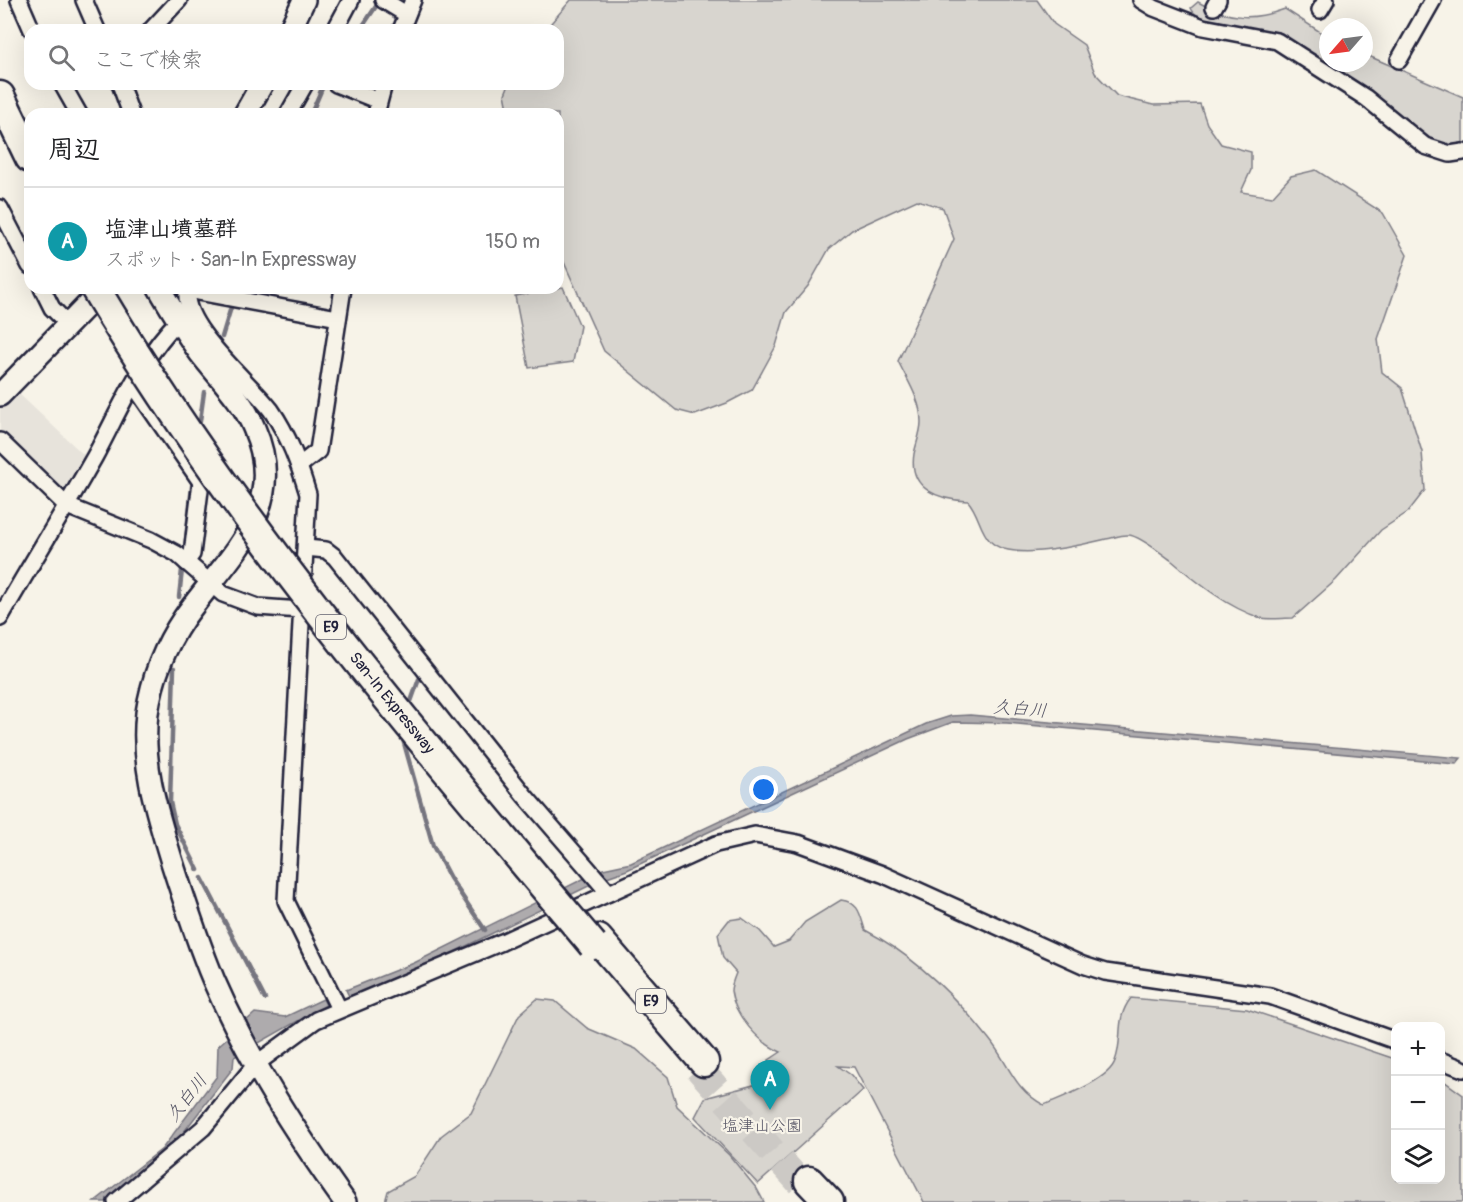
<!DOCTYPE html>
<html lang="ja">
<head>
<meta charset="utf-8">
<style>
	body { margin:0; font-family:Pangolin,"Klee One",sans-serif; background:#f2f2f2; color:#202124 }
	.controls { position:absolute; right:18px; bottom:18px; display:grid; overflow:hidden; border-radius:12px; box-shadow:0 6px 24px #0002 }
	.controls button { width:54px; height:54px; display:grid; place-items:center; padding:0; border:0; border-bottom:2px solid #e0e0e0; background:#fff; color:#202124; font:30px sans-serif }
	.compass { position:absolute; left:1319px; top:18px; width:54px; height:54px; border-radius:50%; background:#fff; box-shadow:0 6px 24px #0002; rotate:242deg }
	.you { position:absolute; left:764px; top:790px; width:21px; height:21px; margin:-15px; border:4px solid #fff; border-radius:50%; background:#1a73e8; box-shadow:0 0 0 9px #1a73e833 }
	.badge { display:grid; place-items:center; width:39px; height:39px; border-radius:50%; background:#d1495b; color:#fff; font-size:20px; font-weight:700 }
	.pin { position:absolute; translate:-50% -50px; filter:drop-shadow(0 2px 3px #0008) }
	.pin::after { content:''; position:absolute; top:32px; width:21px; height:18px; background:inherit; clip-path:polygon(0 0,100% 0,50% 100%) }
	.list { margin:0; padding:0; list-style:none }
	h2 { display:flex; justify-content:space-between; align-items:center; height:78px; margin:0; padding:0 24px; font-size:26px }
	h2 small { font-size:20px; font-weight:400; color:#757577 }
	.list li { display:grid; grid-template-columns:39px 1fr auto; gap:18px; align-items:center; box-sizing:border-box; height:108px; padding:0 24px; border-top:2px solid #e0e0e0 }
	.list b { display:block; font-size:22px; white-space:nowrap }
	.list p { margin:0; font-size:20px; white-space:nowrap; color:#757577 }
	.list em { font-size:20px; font-style:normal; color:#757577 }
	.icon { flex:none; width:33px; height:33px; fill:none; stroke:currentColor; stroke-width:2; stroke-linecap:round; stroke-linejoin:round }
	.map { position:relative; flex:none; width:1463px; height:1202px; overflow:hidden }
	.search { position:absolute; background:#fff; box-shadow:0 6px 24px #0002; left:24px; top:24px; width:540px; height:66px; display:flex; align-items:center; gap:15px; box-sizing:border-box; padding:0 21px; border-radius:18px; color:#757577; font-size:22px }
	.panel { position:absolute; background:#fff; box-shadow:0 6px 24px #0002; left:24px; top:108px; width:540px; height:186px; border-radius:18px }
	.map>svg:first-child { display:block }
	.built { fill:#e7e3db }
	.green { fill:#d8d5cf; stroke:#7d7c85; stroke-width:1.5 }
	.water { fill:#aeabad; stroke:#76747f; stroke-width:1.5 }
	.lines { fill:none; stroke-linecap:round; stroke-linejoin:round }
	.stream { stroke:#76747f; stroke-width:4.5 }
	.highway-tunnel { stroke:#ccc9c5; stroke-width:28; stroke-dasharray:28 14; stroke-linecap:butt }
	.street-casing { stroke:#22223b; stroke-width:20 }
	.secondary-casing { stroke:#22223b; stroke-width:26 }
	.highway-casing { stroke:#22223b; stroke-width:33 }
	.street { stroke:#f7f3e8; stroke-width:15 }
	.secondary { stroke:#f7f3e8; stroke-width:21 }
	.highway { stroke:#f7f3e8; stroke-width:28 }
	.highway-bridge-casing { stroke:#22223b; stroke-width:33; stroke-linecap:butt }
	.highway-bridge { stroke:#f7f3e8; stroke-width:28 }
	.labels { text-anchor:middle; dominant-baseline:central; stroke-width:4.5; stroke-linejoin:round; paint-order:stroke }
	.shield { fill:#f7f3e8; stroke:#62616f; stroke-width:1.5 }
	.shield-label { font-size:15px; font-weight:bold; fill:#22223b }
	.street-label { font-size:16px; fill:#22223b; stroke:#f7f3e8 }
	.park-label { font-size:16px; fill:#504f60; stroke:#f7f3e8 }
	.water-label { font-size:18px; font-style:italic; fill:#535263; stroke:#f7f3e8 }
</style>
</head>
<body>
<div class="map">
<svg width="1463" height="1202" viewBox="0 0 1463 1202">
	<rect width="100%" height="100%" fill="#f7f3e8"/>
	<filter id="ink" filterUnits="userSpaceOnUse"><feTurbulence type="fractalNoise" baseFrequency=".0167" numOctaves="2"/><feDisplacementMap in="SourceGraphic" scale="12" xChannelSelector="R" yChannelSelector="G"/><feConvolveMatrix kernelMatrix="1 2 1 2 8 2 1 2 1" color-interpolation-filters="sRGB"/></filter>
	<g filter="url(#ink)">
		<polygon class="built" points="17,392 86,457 64,497 0,436 0,409"/>
		<g class="green">
			<path d="M571,0H1037L1054,24L1084,45L1095,73L1117,96L1153,105L1200,104L1207,124L1221,144L1251,152V170L1241,192L1272,197L1291,176L1316,170L1383,213L1407,255L1378,339L1382,372L1402,388L1422,452L1425,490L1408,512L1381,530L1336,580L1293,618C1283,618 1270,620 1261,618C1228,608 1198,583 1172,561C1162,554 1140,536 1129,535C1122,534 1113,538 1106,539C1079,545 1011,563 990,541C979,529 979,514 968,501C940,500 908,490 914,454C916,444 921,432 921,422C921,400 907,380 898,361L954,239L943,208L917,200L852,230L829,249L808,286L786,312L776,346L752,390L727,403L695,415L676,410L604,351L558,249V114H509L505,94L509,84H558V30H545Z"/>
			<path d="M1198,2C1227,19 1253,21 1285,9L1328,37V63H1364V54L1463,97V145L1450,148L1431,142L1300,46C1292,42 1283,37 1274,34C1253,29 1200,29 1191,8Z"/>
			<polygon points="563,287 580,326 573,362 529,368 515,296"/>
			<path d="M841,900C859,902 860,914 865,930C913,955 955,996 989,1039C1010,1065 1013,1089 1044,1105C1062,1097 1109,1080 1115,1061C1124,1038 1114,1020 1131,998L1247,1009L1395,1059L1396,1180H1440L1441,1079L1463,1095V1202H924L854,1067L838,1066L851,1075L863,1090L758,1184L695,1117L705,1098L780,1078L769,1060L781,1052C759,1043 734,1015 731,991C731,986 734,978 736,973L723,958L718,934L729,920L742,918L760,931L774,947L789,941L805,922Z"/>
			<polygon points="537,999 555,1001 587,1028 636,1049 668,1077 677,1106 729,1155 757,1189 764,1202 385,1202 388,1191 415,1176 441,1136 471,1113 519,1015"/>
		</g>
		<g class="water">
			<polygon points="970,715 1461,758 1456,764 1007,723 953,722 908,739 627,870 607,877 452,953 349,996 346,990 414,963 603,869 631,863 926,724 951,716"/>
			<polygon points="323,999 326,1005 234,1057 233,1068 173,1146 106,1202 94,1202 162,1149 217,1076 218,1046 255,1013 285,1017"/>
		</g>
		<g class="lines">
			<g class="stream">
				<polyline points="360,30 379,2"/>
				<polyline points="311,114 323,86"/>
				<polyline points="222,337 232,304"/>
				<polyline points="199,428 204,392"/>
				<polyline points="185,547 193,478"/>
				<polyline points="179,597 182,570"/>
				<polyline points="174,668 170,802 175,824 198,870"/>
				<polyline points="409,707 419,679"/>
				<polyline points="402,736 433,846 450,878 485,930"/>
				<polyline points="202,878 265,999"/>
			</g>
			<polyline class="highway-tunnel" points="698,1068 803,1186"/>
			<g class="street-casing">
				<g id="street">
					<polyline points="19,0 32,30"/>
					<polyline points="84,0 97,30"/>
					<polyline points="383,0 406,14"/>
					<polyline points="1141,0 1154,8 1203,27 1277,41 1366,98 1425,146 1450,154 1463,152"/>
					<polyline points="1214,7 1218,0"/>
					<polyline points="1320,10 1326,0"/>
					<polyline points="151,30 179,0"/>
					<polyline points="335,30 351,0"/>
					<polyline points="401,30 413,0"/>
					<polyline points="1399,60 1433,0"/>
					<polyline points="62,84 79,114"/>
					<polyline points="120,84 131,114"/>
					<polyline points="336,84 379,101"/>
					<polyline points="288,114 305,84"/>
					<polyline points="376,114 384,84"/>
					<polyline points="0,208 30,266"/>
					<polyline points="42,288 52,308 68,324"/>
					<path d="M188,288C177,323 251,383 271,410C289,436 299,464 308,494L286,901L339,1009"/>
					<polyline points="187,290 338,318"/>
					<polyline points="133,384 201,482 192,554 186,562"/>
					<polyline points="0,441 67,506 151,540 177,554 223,594 258,607 301,610"/>
					<polyline points="300,465 318,451 343,288"/>
					<polyline points="306,548 326,550 335,557 525,796 609,893"/>
					<path d="M0,618C31,564 64,511 95,456C120,410 141,357 179,320"/>
					<polyline points="1440,1060 1463,1069"/>
					<polyline points="116,1202 203,1128 256,1064 316,1020 502,942 716,844 755,835 798,843 882,874 1083,965 1105,972 1270,996 1396,1041"/>
				</g>
			</g>
			<g class="secondary-casing">
				<g id="secondary">
					<polyline points="290,30 304,0"/>
					<polyline points="245,114 262,84"/>
					<path d="M159,288C172,310 185,332 200,353C219,378 242,399 254,428C290,510 226,558 184,618C165,646 152,679 147,713C141,764 157,812 171,859C184,900 197,941 214,981C248,1059 295,1132 345,1202"/>
					<polyline points="0,395 104,288"/>
				</g>
			</g>
			<g class="highway-casing">
				<g id="highway">
					<polyline points="0,96 30,158"/>
					<polyline points="598,939 704,1062"/>
					<polyline points="809,1181 829,1202"/>
				</g>
			</g>
			<use href="#street" class="street"/>
			<use href="#secondary" class="secondary"/>
			<use href="#highway" class="highway"/>
			<g class="highway-bridge-casing">
				<path id="highway-bridge" d="M95,288C236,525 416,735 593,945"/>
			</g>
			<use href="#highway-bridge" class="highway-bridge"/>
		</g>
	</g>
	<g class="labels">
		<g class="shield">
			<rect x="316" y="615" width="30" height="24" rx="4.5"/>
			<rect x="636" y="989" width="30" height="24" rx="4.5"/>
		</g>
		<g class="shield-label">
			<text x="331" y="627">E9</text>
			<text x="651" y="1001">E9</text>
		</g>
		<g class="street-label">
			<text transform="translate(392 703) rotate(51)">San-In Expressway</text>
		</g>
		<g class="park-label">
			<text x="762" y="1126">塩津山公園</text>
		</g>
		<g class="water-label">
			<text transform="translate(1020 709) rotate(5)">久白川</text>
			<text transform="translate(187 1098) rotate(-52)">久白川</text>
		</g>
	</g>
</svg>
<div class="controls">
<button>+</button>
<button>−</button>
<button><svg class="icon" aria-label="layers" viewBox="0 0 24 24"><path d="M12 4l9 5-9 5-9-5zM3 14l9 5 9-5"/></svg></button>
</div>
<svg class="compass" viewBox="-18 -18 36 36"><path d="M0-13l5 13h-10z" fill="#e53935"/><path d="M0 13l5-13h-10z" fill="#757577"/></svg>
<div class="you"></div>
<div class="pin badge" style="left:770px;top:1110px;background:#0f9aa8">A</div>
<div class="search"><svg class="icon" aria-label="search" viewBox="0 0 24 24"><circle cx="10" cy="10" r="6"/><path d="M15 15l6 6"/></svg>ここで検索</div>
<section class="panel">
<h2>周辺<small></small></h2>
<ul class="list">
<li><span class="badge" style="background:#0f9aa8">A</span><div><b>塩津山墳墓群</b><p>スポット · San-In Expressway</p></div><em>150 m</em></li>
</ul>
</section>
</div>
</body>
</html>
